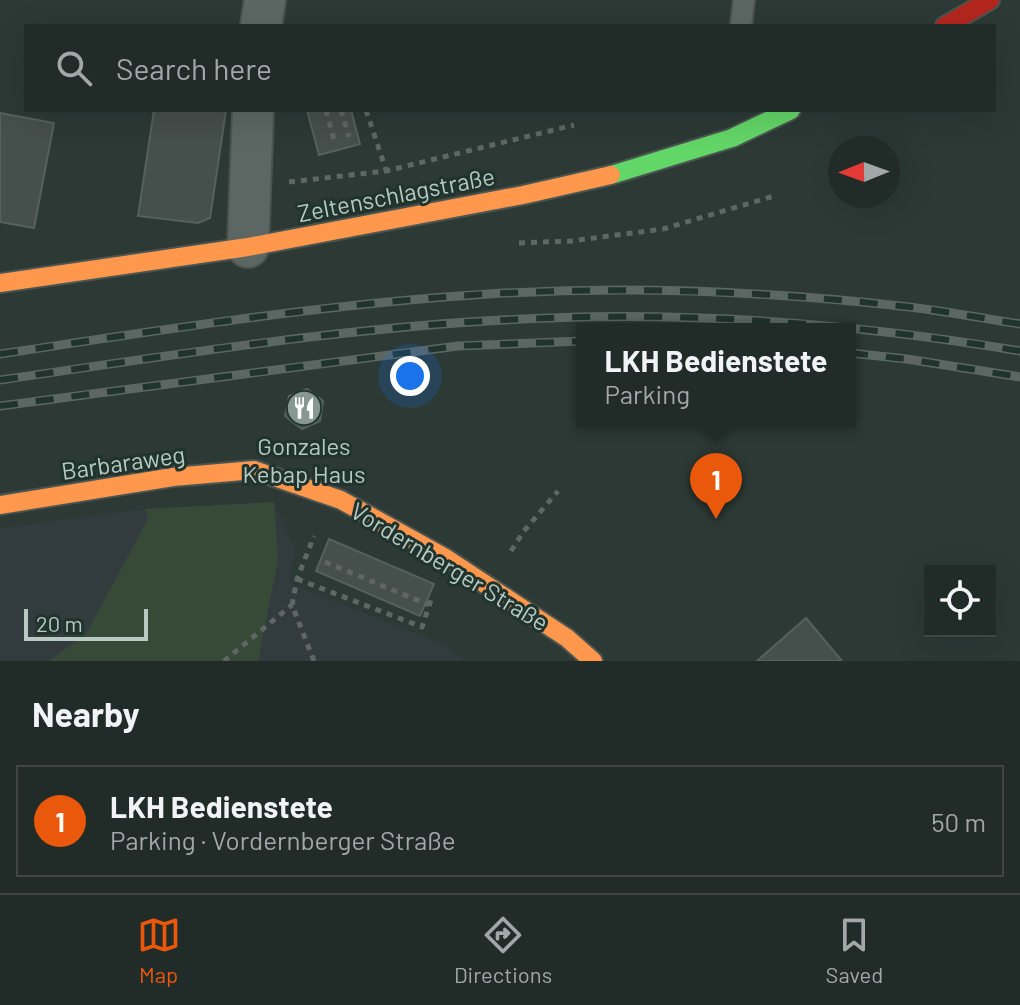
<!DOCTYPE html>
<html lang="en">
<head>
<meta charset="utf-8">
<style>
	body { margin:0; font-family:Barlow,sans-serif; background:#293330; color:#f1f3f6 }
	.controls { position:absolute; right:24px; bottom:24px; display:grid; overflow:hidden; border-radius:0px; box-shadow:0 8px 32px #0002 }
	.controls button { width:72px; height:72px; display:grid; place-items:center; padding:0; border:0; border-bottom:2px solid #3e4745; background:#212b28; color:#f1f3f6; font:40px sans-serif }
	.compass { position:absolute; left:828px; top:136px; width:72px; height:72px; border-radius:50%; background:#212b28; box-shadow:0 8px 32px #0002; rotate:269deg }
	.scale { position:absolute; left:24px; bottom:20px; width:124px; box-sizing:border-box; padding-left:8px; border:4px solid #b8c9c3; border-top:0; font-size:22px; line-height:28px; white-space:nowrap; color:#b8c9c3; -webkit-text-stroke:6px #20332d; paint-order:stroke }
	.you { position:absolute; left:410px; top:376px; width:28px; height:28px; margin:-20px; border:6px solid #fff; border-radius:50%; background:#1a73e8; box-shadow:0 0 0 12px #1a73e833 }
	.badge { display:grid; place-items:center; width:52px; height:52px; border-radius:50%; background:#ea580c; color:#fff; font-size:26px; font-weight:700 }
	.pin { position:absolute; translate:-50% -66px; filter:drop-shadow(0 2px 4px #0008) }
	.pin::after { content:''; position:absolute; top:42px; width:28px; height:24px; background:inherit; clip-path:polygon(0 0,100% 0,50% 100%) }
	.popup { position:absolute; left:576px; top:323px; width:280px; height:104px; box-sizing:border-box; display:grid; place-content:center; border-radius:0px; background:#212b28; filter:drop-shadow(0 2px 6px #0005); font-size:26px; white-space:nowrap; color:#a2a7a8 }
	.popup b { font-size:30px; color:#f1f3f6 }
	.popup::after { content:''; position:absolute; left:50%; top:100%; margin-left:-16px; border:16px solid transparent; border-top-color:#212b28 }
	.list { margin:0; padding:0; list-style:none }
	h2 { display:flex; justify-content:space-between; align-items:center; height:104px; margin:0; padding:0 32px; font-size:34px }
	h2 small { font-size:26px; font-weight:400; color:#a2a7a8 }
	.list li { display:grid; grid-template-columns:52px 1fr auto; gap:24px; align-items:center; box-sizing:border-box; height:112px; margin:0 16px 16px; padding:0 16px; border:2px solid #3e4745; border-radius:0px }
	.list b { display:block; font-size:30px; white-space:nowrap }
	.list p { margin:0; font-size:26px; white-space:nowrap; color:#a2a7a8 }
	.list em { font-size:26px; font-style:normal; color:#a2a7a8 }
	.icon { flex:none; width:44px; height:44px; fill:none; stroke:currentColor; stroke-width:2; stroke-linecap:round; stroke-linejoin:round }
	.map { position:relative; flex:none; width:1020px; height:661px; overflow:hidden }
	.search { position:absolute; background:#212b28; box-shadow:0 8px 32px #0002; left:24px; right:24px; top:24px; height:88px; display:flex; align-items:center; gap:20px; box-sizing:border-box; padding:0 28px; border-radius:0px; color:#a2a7a8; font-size:30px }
	.sheet { height:232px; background:#212b28 }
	nav { display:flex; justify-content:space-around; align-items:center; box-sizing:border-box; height:112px; border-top:2px solid #3e4745; background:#212b28; font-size:22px; color:#a2a7a8 }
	nav a { display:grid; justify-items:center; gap:4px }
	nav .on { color:#ea580c }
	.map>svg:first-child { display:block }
	.medical { fill:#323c3f }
	.green { fill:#374a38 }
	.building { fill:#454f4c; stroke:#55615c; stroke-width:2 }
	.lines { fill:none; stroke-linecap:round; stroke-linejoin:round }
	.lane-casing { stroke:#4a5450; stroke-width:24 }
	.street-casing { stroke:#4a5450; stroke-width:44 }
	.fast-casing { stroke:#4a5450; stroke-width:22 }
	.slow-casing { stroke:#4a5450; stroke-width:22 }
	.jam-casing { stroke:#4a5450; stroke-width:22 }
	.path { stroke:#5e6763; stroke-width:5; stroke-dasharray:6 6; stroke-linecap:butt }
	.lane { stroke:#5c6763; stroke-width:20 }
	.street { stroke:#5c6763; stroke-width:40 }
	.fast { stroke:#63d668; stroke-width:18 }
	.slow { stroke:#ff974d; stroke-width:18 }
	.jam { stroke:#b3261e; stroke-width:18 }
	.rail-casing { stroke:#5c6662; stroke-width:9 }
	.rail { stroke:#20332d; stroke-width:6; stroke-dasharray:18; stroke-linecap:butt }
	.labels { text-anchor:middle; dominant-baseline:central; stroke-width:6; stroke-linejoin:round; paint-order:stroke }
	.street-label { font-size:24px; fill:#b8c9c3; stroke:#20332d }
	.poi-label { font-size:24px; fill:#b8c9c3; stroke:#20332d }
</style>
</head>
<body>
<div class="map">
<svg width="1020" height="661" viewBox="0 0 1020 661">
	<rect width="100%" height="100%" fill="#2c3935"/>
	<polygon class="medical" points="274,502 295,550 289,583 440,643 466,661 0,661 0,528 145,509"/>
	<polygon class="green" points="274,502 278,560 258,661 49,661 86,634 148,519 145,509"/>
	<g class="building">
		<polygon points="154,110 226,110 210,218 198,223 138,216"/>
		<polygon points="307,110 351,110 360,144 319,155"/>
		<polygon points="0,113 54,123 34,228 0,222"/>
		<polygon points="307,389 323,401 320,421 302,429 285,416 289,396"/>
		<polygon points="329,539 434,584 420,616 316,571"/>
		<polygon points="806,618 842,661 757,661"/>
	</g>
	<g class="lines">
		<g class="lane-casing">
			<polyline id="lane" points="741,26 744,0"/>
		</g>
		<g class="street-casing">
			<g id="street">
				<polyline points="261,26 265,0"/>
				<polyline points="248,247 253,110"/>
			</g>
		</g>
		<g class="fast-casing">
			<polyline id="fast" points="611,175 732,138 791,110"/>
		</g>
		<g class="slow-casing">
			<g id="slow">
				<polyline points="0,283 248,247 523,195 611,175"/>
				<polyline points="0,505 173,477 254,470 341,500 444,557 567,638 593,661"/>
			</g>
		</g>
		<g class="jam-casing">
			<polyline id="jam" points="945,26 990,0"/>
		</g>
		<g class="path">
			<polyline points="326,110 334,140"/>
			<polyline points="341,110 349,137"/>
			<polyline points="366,110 387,173"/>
			<polyline points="289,182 386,171 574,125"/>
			<polyline points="519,243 571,241 663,229 774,196"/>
			<polyline points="511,551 524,531 558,491"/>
			<polyline points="325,562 429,605"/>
			<polyline points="297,579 422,627 431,600"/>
			<polyline points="224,661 292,605"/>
			<polyline points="314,661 292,605 297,579 314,536"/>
		</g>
		<use href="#lane" class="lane"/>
		<use href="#street" class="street"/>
		<use href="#fast" class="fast"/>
		<use href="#slow" class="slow"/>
		<use href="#jam" class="jam"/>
		<g class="rail-casing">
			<g id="rail">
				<polyline points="850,353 907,359 1020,377"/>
				<path d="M0,354C162,330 324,304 488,294C623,286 765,291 900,306C940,310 980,318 1020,324"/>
				<path d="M0,380C182,354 364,324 549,318C707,312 864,325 1020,351"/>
				<polyline points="0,406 458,346 582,341"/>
			</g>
		</g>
		<use href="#rail" class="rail"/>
	</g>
	<defs>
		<g id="restaurant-disc" transform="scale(1.8)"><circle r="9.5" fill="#879791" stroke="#20332d"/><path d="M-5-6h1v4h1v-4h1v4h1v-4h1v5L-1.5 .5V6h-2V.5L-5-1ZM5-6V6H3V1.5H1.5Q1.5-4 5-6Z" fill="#fff"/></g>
	</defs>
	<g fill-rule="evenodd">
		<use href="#restaurant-disc" x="304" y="408"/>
	</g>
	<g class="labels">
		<g class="street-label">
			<text transform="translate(396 194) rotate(-11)">Zeltenschlagstraße</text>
			<text transform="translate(123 462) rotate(-8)">Barbaraweg</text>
			<text transform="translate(450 566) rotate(31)">Vordernberger Straße</text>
		</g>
		<g class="poi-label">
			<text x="304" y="445">Gonzales<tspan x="304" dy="28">Kebap Haus</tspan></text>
		</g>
	</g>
</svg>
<div class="controls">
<button><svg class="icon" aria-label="locate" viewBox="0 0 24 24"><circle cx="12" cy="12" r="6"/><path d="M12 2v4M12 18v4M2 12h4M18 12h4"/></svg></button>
</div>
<svg class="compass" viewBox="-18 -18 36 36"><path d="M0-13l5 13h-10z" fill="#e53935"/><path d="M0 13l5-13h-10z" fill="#a2a7a8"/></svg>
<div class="scale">20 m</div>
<div class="you"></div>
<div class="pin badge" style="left:716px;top:519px">1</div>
<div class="popup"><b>LKH Bedienstete</b>Parking</div>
<div class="search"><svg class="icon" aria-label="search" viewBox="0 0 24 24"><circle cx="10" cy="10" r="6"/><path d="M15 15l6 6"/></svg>Search here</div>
</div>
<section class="sheet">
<h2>Nearby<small></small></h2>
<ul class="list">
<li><span class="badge">1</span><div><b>LKH Bedienstete</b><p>Parking · Vordernberger Straße</p></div><em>50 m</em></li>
</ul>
</section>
<nav>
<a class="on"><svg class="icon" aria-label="map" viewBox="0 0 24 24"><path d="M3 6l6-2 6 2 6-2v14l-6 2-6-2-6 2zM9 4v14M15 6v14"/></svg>Map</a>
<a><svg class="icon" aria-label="directions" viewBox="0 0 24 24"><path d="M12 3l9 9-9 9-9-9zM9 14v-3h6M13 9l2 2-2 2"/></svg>Directions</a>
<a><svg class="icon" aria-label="saved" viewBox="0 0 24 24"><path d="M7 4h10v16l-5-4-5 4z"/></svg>Saved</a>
</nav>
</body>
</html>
